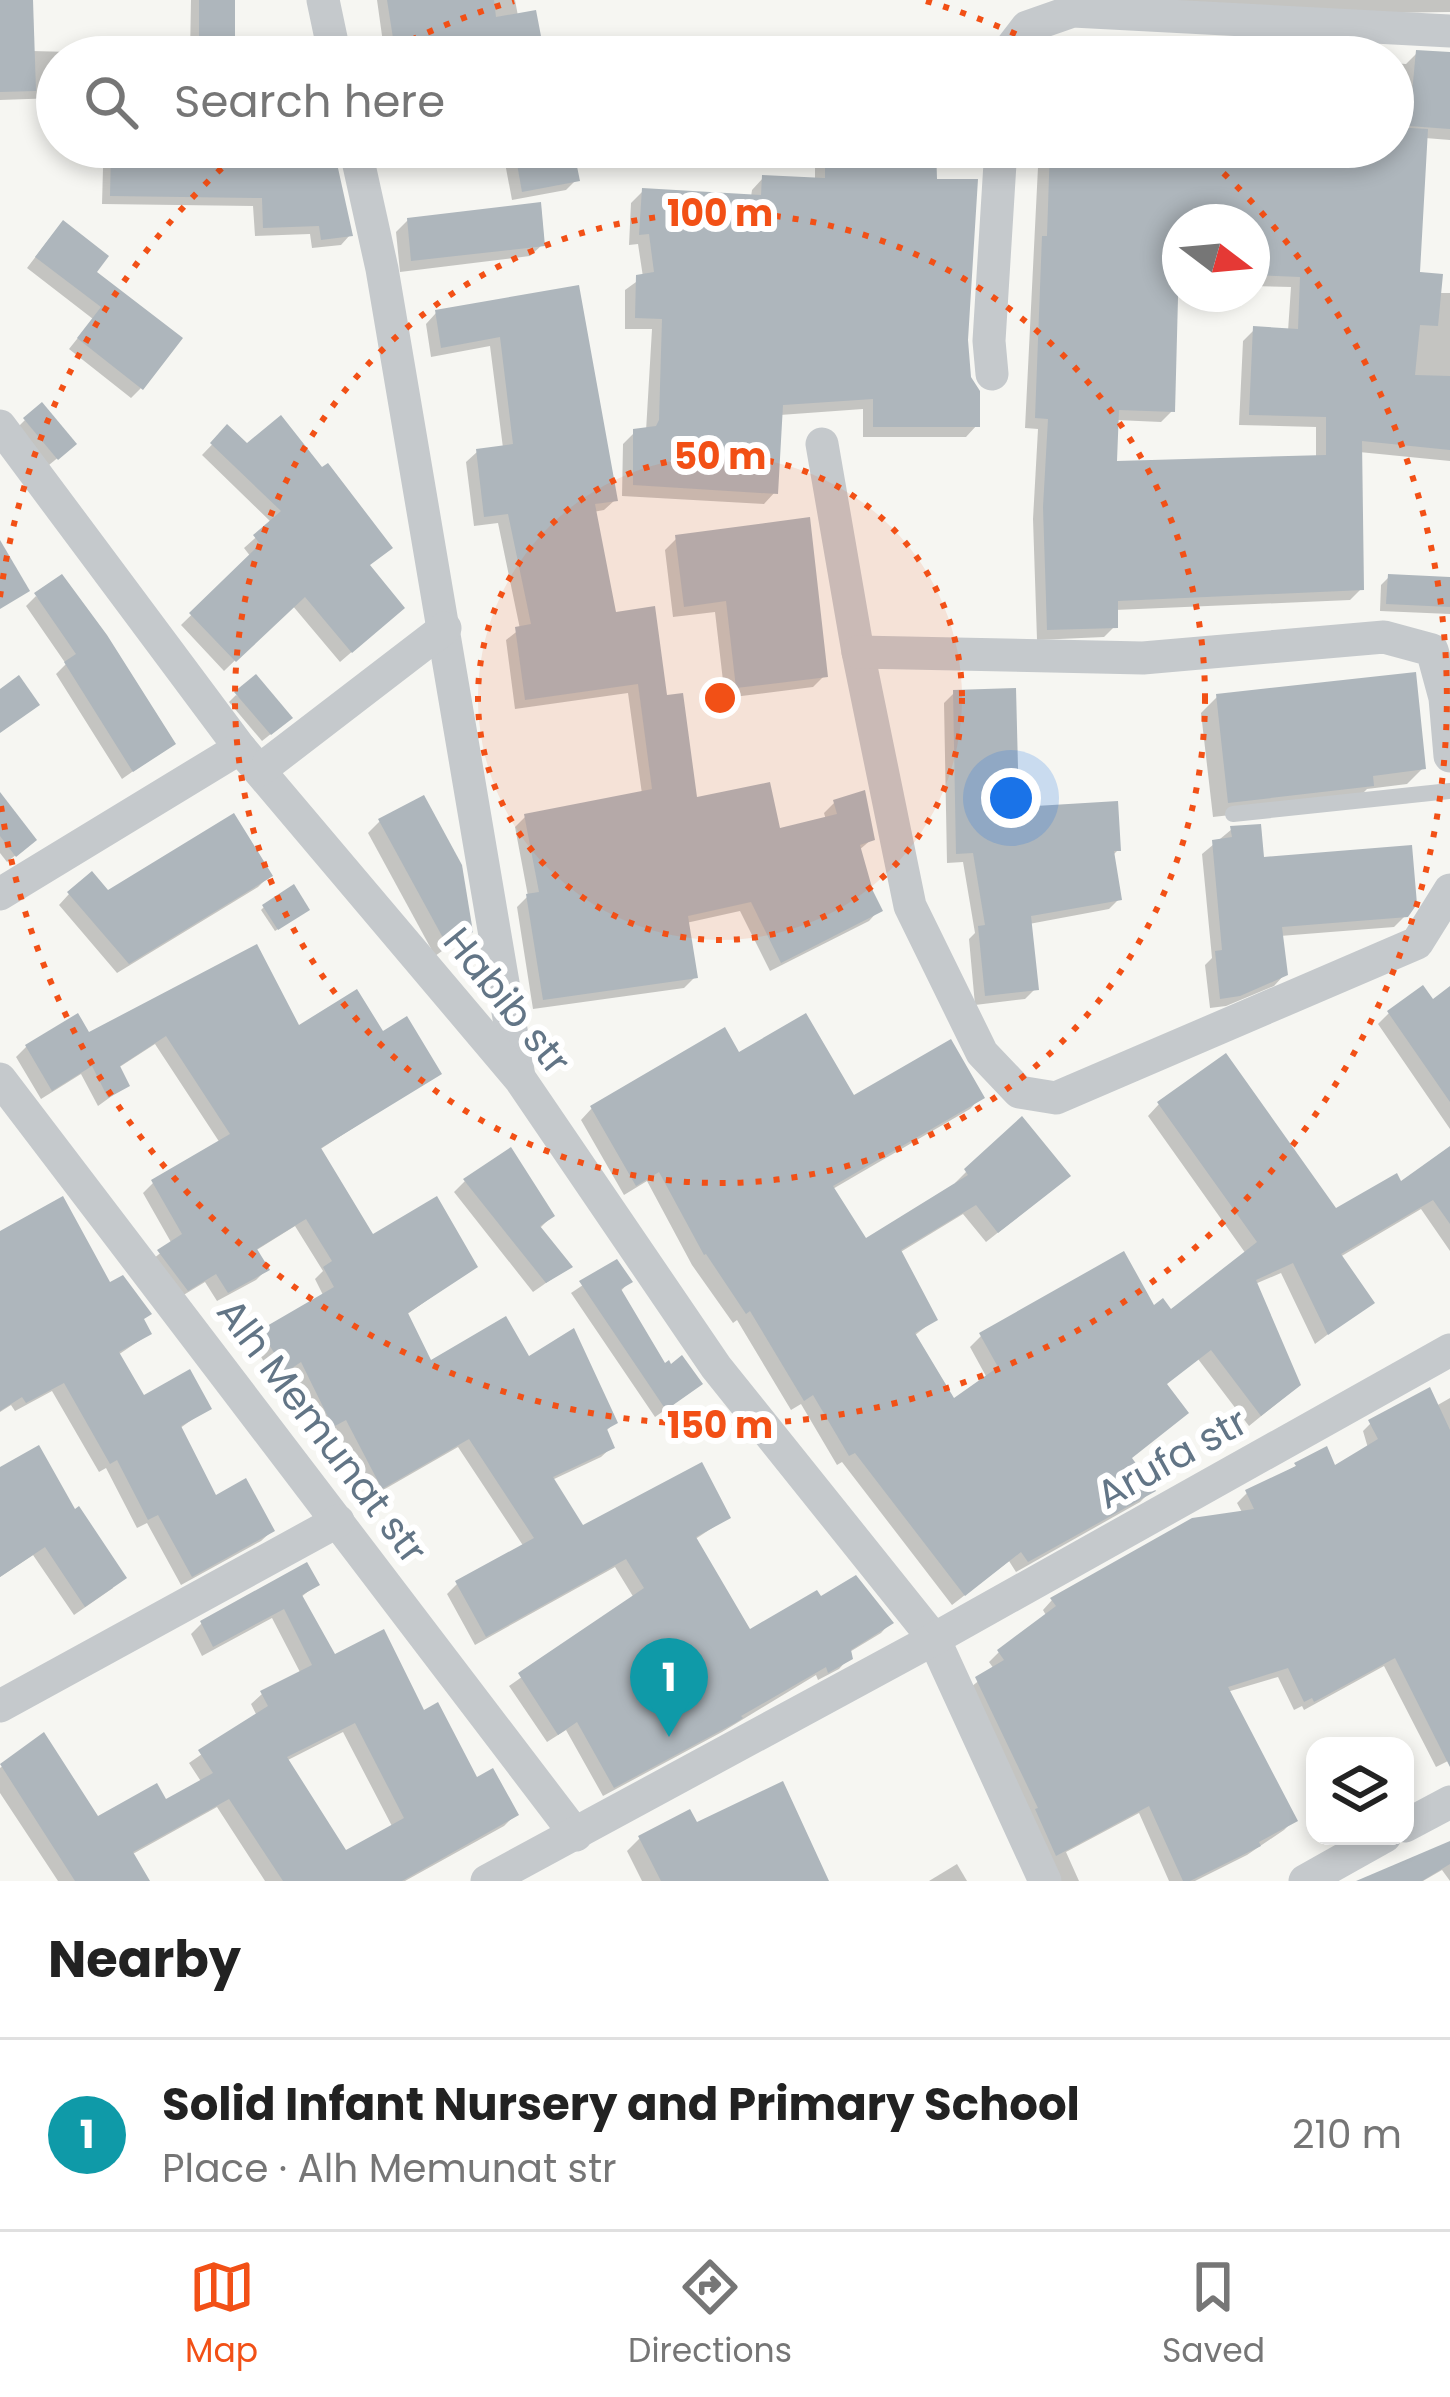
<!DOCTYPE html>
<html lang="en">
<head>
<meta charset="utf-8">
<style>
	body { margin:0; font-family:Poppins,sans-serif; background:#f6f6f6; color:#222 }
	.controls { position:absolute; right:36px; bottom:36px; display:grid; overflow:hidden; border-radius:24px; box-shadow:0 6px 18px #0003 }
	.controls button { width:108px; height:108px; display:grid; place-items:center; padding:0; border:0; border-bottom:3px solid #e0e0e0; background:#fff; color:#222; font:60px sans-serif }
	.compass { position:absolute; left:1162px; top:204px; width:108px; height:108px; border-radius:50%; background:#fff; box-shadow:0 6px 18px #0003; rotate:106deg }
	.you { position:absolute; left:1011px; top:798px; width:42px; height:42px; margin:-30px; border:9px solid #fff; border-radius:50%; background:#1a73e8; box-shadow:0 0 0 18px #1a73e833 }
	.badge { display:grid; place-items:center; width:78px; height:78px; border-radius:50%; background:#f25016; color:#fff; font-size:39px; font-weight:700 }
	.pin { position:absolute; translate:-50% -99px; filter:drop-shadow(0 3px 6px #0008) }
	.pin::after { content:''; position:absolute; top:63px; width:42px; height:36px; background:inherit; clip-path:polygon(0 0,100% 0,50% 100%) }
	.list { margin:0; padding:0; list-style:none }
	h2 { display:flex; justify-content:space-between; align-items:center; height:156px; margin:0; padding:0 48px; font-size:51px }
	h2 small { font-size:39px; font-weight:400; color:#767676 }
	.list li { display:grid; grid-template-columns:78px 1fr auto; gap:36px; align-items:center; box-sizing:border-box; height:192px; padding:0 48px; border-top:3px solid #e0e0e0 }
	.list b { display:block; font-size:45px; white-space:nowrap }
	.list p { margin:0; font-size:39px; white-space:nowrap; color:#767676 }
	.list em { font-size:39px; font-style:normal; color:#767676 }
	.icon { flex:none; width:66px; height:66px; fill:none; stroke:currentColor; stroke-width:2; stroke-linecap:round; stroke-linejoin:round }
	.map { position:relative; flex:none; width:1450px; height:1881px; overflow:hidden }
	.search { position:absolute; background:#fff; box-shadow:0 6px 18px #0003; left:36px; right:36px; top:36px; height:132px; display:flex; align-items:center; gap:30px; box-sizing:border-box; padding:0 42px; border-radius:66px; color:#767676; font-size:45px }
	.sheet { height:348px; background:#fff }
	nav { display:flex; justify-content:space-around; align-items:center; box-sizing:border-box; height:168px; border-top:3px solid #e0e0e0; background:#fff; font-size:33px; color:#767676 }
	nav a { display:grid; justify-items:center; gap:6px }
	nav .on { color:#f25016 }
	.map>svg:first-child { display:block }
	.shadow { fill:#0003; fill-rule:evenodd }
	.building { fill:#aeb6bc; fill-rule:evenodd }
	.lines { fill:none; stroke-linecap:round; stroke-linejoin:round }
	.lane { stroke:#c5c9cc; stroke-width:16 }
	.street { stroke:#c5c9cc; stroke-width:33 }
	.ring { fill:none; stroke:#f25016; stroke-width:6; stroke-dasharray:6 12 }
	.labels { text-anchor:middle; dominant-baseline:central; stroke-width:12; stroke-linejoin:round; paint-order:stroke }
	.street-label { font-size:39px; fill:#627586; stroke:#fff }
	.centre { fill:#f25016; stroke:#fff; stroke-width:6 }
	.ring-label { font-size:36px; text-anchor:middle; font-weight:bold; fill:#f25016; stroke:#fff; stroke-width:12; stroke-linejoin:round; paint-order:stroke }
</style>
</head>
<body>
<div class="map">
<svg width="1450" height="1881" viewBox="0 0 1450 1881">
	<rect width="100%" height="100%" fill="#f6f6f2"/>
	<g class="shadow">
		<polygon points="0,0 31,0 32,51 190,55 191,0 232,0 232,57 57,57 57,98 0,100"/>
		<polygon points="377,0 515,0 518,16 541,57 385,57"/>
		<polygon points="1104,0 1450,0 1450,12 1375,13"/>
		<polygon points="1055,51 1128,53 1128,57 1048,57"/>
		<polygon points="1257,51 1324,57 1193,57 1196,54 1252,56"/>
		<path d="M1417,53L1450,55V140L1425,138L1417,274L1438,293H1450V461L1359,452L1361,589L1350,600L1115,610V626L1104,637L1037,640L1033,519L1038,429L1025,428L1039,147H1393V63L1406,64ZM1180,222H1252V286L1291,287L1288,331L1254,330L1243,341L1239,425L1316,427V458L1114,464L1116,420L1161,422L1172,411Z"/>
		<polygon points="179,147 237,147 236,160 350,235 341,245 312,248 310,234 255,236 253,206 102,204 103,168 113,158 178,159"/>
		<polygon points="502,147 570,147 576,180 566,190 512,200"/>
		<polygon points="815,147 933,147 934,182 977,425 966,437 863,437 863,409 780,415 775,492 764,504 622,496 623,444 635,432 646,431 652,329 625,329 625,290 643,277 638,244 629,245 631,203 643,191 751,197 752,190 763,178 815,181"/>
		<polygon points="408,220 542,245 530,256 400,272 396,232"/>
		<polygon points="53,234 93,272 141,388 131,398 69,349 93,319 27,268"/>
		<polygon points="577,288 615,500 604,510 593,512 614,615 665,698 694,801 777,831 826,820 824,813 835,802 872,839 858,851 879,910 869,921 770,971 740,911 686,923 695,977 684,988 533,1009 517,907 528,896 515,827 526,816 642,794 628,693 515,709 506,640 520,629 498,523 474,526 466,462 477,452 503,448 490,346 431,357 426,324 436,313"/>
		<polygon points="25,420 66,451 49,465 18,427"/>
		<polygon points="227,429 367,567 391,618 340,662 292,605 224,671 181,625 251,557 244,548 272,523 202,455"/>
		<polygon points="677,538 825,675 813,687 725,698 715,612 673,617 665,550"/>
		<polygon points="1389,577 1450,580 1450,614 1380,611 1381,585"/>
		<polygon points="36,596 172,744 122,779 56,674 66,664 26,606"/>
		<polygon points="954,693 1016,810 1118,850 1112,856 1119,899 1109,909 1029,924 1035,989 1025,999 975,1005 969,939 975,933 963,862 947,863 944,703"/>
		<polygon points="236,695 282,725 262,741 229,702"/>
		<polygon points="1217,697 1423,768 1407,784 1367,789 1355,801 1213,817 1201,713"/>
		<polygon points="0,797 26,847 7,862 0,853"/>
		<polygon points="380,821 470,931 435,956 368,833"/>
		<polygon points="1232,829 1261,860 1406,915 1394,927 1280,936 1285,974 1274,986 1226,1006 1210,1008 1205,965 1212,958 1202,854"/>
		<polygon points="269,876 258,887 117,973 59,905 69,894 107,894"/>
		<polygon points="264,907 303,912 275,931 261,910"/>
		<polygon points="1450,990 1450,1129 1378,1024 1389,1013 1432,1003"/>
		<polygon points="298,1029 382,1035 438,1073 319,1150 372,1238 474,1267 406,1315 430,1364 527,1360 615,1422 605,1432 612,1447 601,1457 552,1480 582,1529 727,1518 694,1540 749,1633 890,1623 881,1633 848,1653 849,1658 839,1669 818,1680 816,1675 722,1732 603,1796 566,1730 547,1742 509,1686 634,1598 615,1567 475,1645 447,1594 457,1584 524,1547 458,1447 371,1497 336,1428 323,1435 291,1370 275,1380 252,1342 261,1332 324,1297 315,1279 323,1271 295,1226 255,1251 266,1270 256,1280 217,1301 205,1282 177,1299 149,1262 172,1244 143,1193 153,1183 220,1143 155,1044 118,1068 127,1085 98,1106 81,1074 41,1099 16,1057 26,1047 88,1036"/>
		<polygon points="738,1056 853,1100 981,1097 970,1109 831,1190 865,1242 957,1185 955,1183 966,1172 1056,1187 986,1242 963,1214 899,1253 934,1320 914,1336 954,1402 987,1378 970,1347 981,1336 1154,1309 1170,1313 1246,1254 1148,1116 1159,1104 1335,1212 1400,1185 1450,1149 1450,1251 1421,1209 1340,1257 1371,1302 1315,1344 1281,1273 1255,1284 1286,1396 1249,1426 1198,1359 1164,1385 1130,1459 1152,1490 1140,1502 1016,1572 1009,1561 952,1605 842,1462 837,1465 801,1404 791,1410 737,1320 733,1323 692,1265 647,1181 624,1195 581,1120 592,1108"/>
		<polygon points="465,1181 552,1216 539,1229 569,1267 533,1292 454,1192"/>
		<polygon points="0,1235 108,1286 141,1320 149,1334 118,1355 143,1399 208,1408 179,1429 215,1499 272,1531 261,1541 181,1585 147,1523 137,1528 106,1468 99,1472 52,1391 15,1411 11,1405 0,1412"/>
		<polygon points="616,1263 629,1282 620,1292 664,1367 689,1393 655,1417 571,1293"/>
		<polygon points="1450,1398 1450,1760 1436,1767 1384,1666 1304,1710 1302,1706 1294,1710 1278,1677 1227,1692 1294,1820 1284,1830 1247,1855 1195,1881 1169,1881 1139,1813 1066,1852 1079,1881 1056,1881 967,1690 994,1669 989,1662 999,1652 1047,1617 1043,1610 1052,1600 1243,1514 1237,1503 1247,1493 1296,1466 1333,1470 1368,1448 1363,1431 1373,1421 1436,1406"/>
		<polygon points="0,1471 113,1588 74,1615 33,1555 0,1577"/>
		<path d="M317,1584L300,1598L333,1658L423,1714L476,1781L515,1815L504,1826L405,1881H265L217,1807L131,1855L146,1881H58L0,1793V1768L43,1736L97,1820L165,1803L202,1783L189,1763L257,1716L251,1704L262,1694L301,1674L272,1618L202,1656L191,1634L202,1623ZM343,1732L393,1828L345,1854L286,1761Z"/>
		<polygon points="695,1826 825,1881 642,1881 627,1851 640,1838"/>
		<polygon points="1450,1846 1450,1881 1442,1870 1423,1881 1376,1881"/>
		<polygon points="957,1864 967,1881 929,1881"/>
	</g>
	<g class="building">
		<polygon points="0,0 33,0 36,91 0,92"/>
		<rect x="199" y="0" width="36" height="57"/>
		<polygon points="387,0 494,0 496,17 536,10 545,57 396,57"/>
		<polygon points="1416,50 1450,52 1450,129 1409,126"/>
		<path d="M1393,127L1428,129L1420,272L1443,274L1438,326L1420,325L1415,375L1450,376V450L1362,441L1364,590L1118,601V628L1047,630L1043,507L1048,419L1035,418L1042,236H1047L1050,147H1393ZM1180,222H1252V275L1300,277L1298,329L1253,326L1249,415L1326,417V455L1117,461L1119,410L1175,412Z"/>
		<polygon points="514,147 573,147 580,181 522,192"/>
		<polygon points="825,147 936,147 937,179 978,179 968,340 971,377 980,391 980,427 873,427 873,399 783,405 778,494 633,485 633,429 656,426 659,420 662,319 635,318 636,275 654,272 649,234 639,235 642,188 761,195 762,175 825,178"/>
		<polygon points="111,155 336,159 353,236 321,240 319,226 263,228 262,198 110,196"/>
		<polygon points="541,202 545,246 411,261 407,218"/>
		<polygon points="63,220 109,256 97,272 183,338 143,390 77,338 101,307 35,257"/>
		<polygon points="579,285 618,501 595,504 616,612 655,606 667,695 683,693 697,797 770,782 780,828 837,814 833,800 865,790 875,840 860,845 873,891 883,911 781,963 751,902 688,916 698,978 543,1000 526,894 539,892 524,814 652,789 638,684 525,700 515,627 531,624 508,514 484,517 476,449 513,444 500,337 441,348 435,310"/>
		<polygon points="42,402 77,444 58,460 23,418"/>
		<polygon points="281,415 322,467 328,463 393,548 370,565 405,608 352,653 305,597 236,662 189,613 260,544 253,535 281,511 210,443 227,424 247,443"/>
		<polygon points="810,517 828,677 736,688 726,601 684,607 675,535"/>
		<polygon points="0,540 30,591 0,609"/>
		<polygon points="62,574 107,635 176,744 133,772 64,662 76,654 34,593"/>
		<polygon points="1388,574 1450,577 1450,607 1386,604"/>
		<polygon points="1416,672 1426,769 1373,776 1374,786 1228,803 1216,694"/>
		<polygon points="256,674 293,718 271,735 234,692"/>
		<polygon points="19,675 40,705 0,733 0,689"/>
		<polygon points="1016,688 1019,807 1118,801 1121,851 1114,851 1122,900 1031,916 1039,990 985,996 978,926 985,925 973,853 956,854 953,690"/>
		<polygon points="0,792 37,840 16,857 0,836"/>
		<polygon points="424,795 462,865 473,932 448,947 378,819"/>
		<polygon points="234,813 273,876 129,964 67,892 92,871 108,890"/>
		<polygon points="1261,824 1264,857 1412,845 1417,904 1408,917 1282,927 1288,975 1240,996 1220,999 1215,951 1222,950 1212,840 1232,837 1230,826"/>
		<polygon points="294,884 310,910 278,930 262,905"/>
		<polygon points="257,944 299,1025 357,989 383,1031 407,1016 442,1074 321,1148 373,1234 437,1196 478,1267 408,1313 431,1360 506,1316 529,1356 574,1328 618,1423 607,1429 615,1448 553,1477 583,1525 702,1462 731,1518 696,1537 750,1629 817,1590 821,1596 856,1575 894,1623 851,1650 853,1659 828,1673 826,1667 741,1716 743,1718 735,1723 614,1788 577,1722 558,1735 518,1673 644,1588 626,1559 486,1637 455,1581 534,1538 469,1439 382,1489 346,1420 333,1427 301,1362 286,1372 260,1330 334,1287 323,1267 332,1261 306,1219 257,1249 270,1270 228,1293 216,1274 188,1291 157,1250 182,1234 151,1180 230,1134 166,1036 120,1066 130,1086 108,1098 92,1066 52,1091 25,1045 78,1013 89,1032"/>
		<polygon points="1423,985 1433,999 1450,986 1450,1102 1387,1011"/>
		<polygon points="806,1013 854,1095 951,1039 985,1098 833,1186 866,1238 968,1175 964,1169 1022,1116 1071,1176 998,1233 976,1205 901,1250 938,1320 915,1333 954,1398 998,1367 979,1333 1124,1251 1154,1305 1163,1298 1171,1309 1257,1242 1157,1102 1226,1053 1336,1208 1397,1173 1401,1181 1450,1146 1450,1224 1433,1200 1341,1254 1375,1303 1328,1335 1293,1263 1256,1280 1301,1385 1261,1416 1211,1350 1167,1384 1189,1413 1132,1458 1156,1491 1028,1562 1021,1552 965,1596 855,1453 849,1456 813,1395 804,1401 750,1311 746,1314 706,1254 704,1255 659,1172 636,1186 590,1106 725,1027 739,1052"/>
		<polygon points="511,1147 555,1216 540,1226 573,1267 546,1283 463,1179"/>
		<polygon points="63,1196 110,1282 123,1275 152,1314 144,1319 152,1334 119,1352 144,1395 190,1369 212,1409 181,1426 216,1495 246,1478 275,1531 192,1577 158,1515 148,1520 117,1460 110,1464 64,1383 26,1403 22,1397 0,1411 0,1231"/>
		<polygon points="617,1259 633,1282 621,1289 665,1363 669,1360 671,1364 682,1355 703,1384 666,1410 579,1281"/>
		<polygon points="1430,1387 1450,1430 1450,1767 1395,1658 1314,1702 1312,1698 1304,1702 1288,1668 1228,1687 1298,1821 1259,1842 1261,1846 1190,1881 1183,1881 1149,1806 1056,1856 1035,1809 1038,1808 975,1677 1004,1660 997,1650 1056,1606 1050,1598 1192,1518 1254,1509 1245,1490 1296,1466 1294,1463 1327,1446 1335,1465 1378,1439 1368,1420"/>
		<polygon points="39,1445 75,1509 79,1506 127,1578 85,1607 45,1547 0,1577 0,1467"/>
		<path d="M307,1562L320,1585L302,1595L335,1654L384,1629L424,1710L438,1702L477,1777L493,1768L519,1815L402,1881H283L229,1799L133,1852L150,1881H75L0,1764L44,1732L98,1816L157,1783L166,1799L213,1773L198,1750L268,1706L260,1691L312,1665L284,1609L213,1647L200,1621ZM355,1723L404,1818L346,1850L287,1757Z"/>
		<polygon points="783,1781 829,1881 661,1881 638,1836 690,1809 697,1822"/>
		<polygon points="1450,1841 1450,1864 1422,1881 1356,1881"/>
	</g>
	<g class="lines">
		<polyline class="lane" points="1233,814 1450,791"/>
		<g class="street">
			<polyline points="323,0 335,57"/>
			<polyline points="1004,57 1027,27 1073,11 1450,31"/>
			<polyline points="355,147 382,269 519,1077"/>
			<polyline points="992,374 989,341 1001,147"/>
			<polyline points="0,426 240,748 520,1079 716,1367 934,1639 1045,1881"/>
			<polyline points="822,444 858,652 910,906 982,1053 1019,1092 1056,1098 1417,943 1450,890"/>
			<polyline points="858,652 1143,658 1384,637 1432,650 1445,698 1450,756"/>
			<polyline points="260,770 445,628"/>
			<polyline points="0,894 240,748"/>
			<polyline points="0,1079 576,1835"/>
			<polyline points="0,1706 338,1521"/>
			<polyline points="1405,1826 1450,1802"/>
			<polyline points="487,1881 934,1639 1450,1350"/>
			<polyline points="1305,1881 1385,1836"/>
		</g>
	</g>
	<circle cx="720" cy="698" r="242" fill="#f25016" fill-opacity=".12"/>
	<g class="ring">
		<circle cx="720" cy="698" r="242"/>
		<circle cx="720" cy="698" r="485"/>
		<path d="M0 597A727 727 0 0 1 243 149M379 56A727 727 0 0 1 514 1M926 1A727 727 0 0 1 1061 56M1197 149A727 727 0 1 1 0 799"/>
	</g>
	<g class="labels">
		<g class="street-label">
			<text transform="translate(507 1001) rotate(51)">Habib str</text>
			<text transform="translate(322 1431) rotate(53)">Alh Memunat str</text>
			<text transform="translate(1172 1458) rotate(-29)">Arufa str</text>
		</g>
	</g>
	<circle cx="720" cy="698" r="18" class="centre"/>
	<g class="ring-label">
		<text x="720" y="226">100 m</text>
		<text x="720" y="469">50 m</text>
		<text x="720" y="1438">150 m</text>
	</g>
</svg>
<div class="controls">
<button><svg class="icon" aria-label="layers" viewBox="0 0 24 24"><path d="M12 4l9 5-9 5-9-5zM3 14l9 5 9-5"/></svg></button>
</div>
<svg class="compass" viewBox="-18 -18 36 36"><path d="M0-13l5 13h-10z" fill="#e53935"/><path d="M0 13l5-13h-10z" fill="#767676"/></svg>
<div class="you"></div>
<div class="pin badge" style="left:669px;top:1737px;background:#0f9aa8">1</div>
<div class="search"><svg class="icon" aria-label="search" viewBox="0 0 24 24"><circle cx="10" cy="10" r="6"/><path d="M15 15l6 6"/></svg>Search here</div>
</div>
<section class="sheet">
<h2>Nearby<small></small></h2>
<ul class="list">
<li><span class="badge" style="background:#0f9aa8">1</span><div><b>Solid Infant Nursery and Primary School</b><p>Place · Alh Memunat str</p></div><em>210 m</em></li>
</ul>
</section>
<nav>
<a class="on"><svg class="icon" aria-label="map" viewBox="0 0 24 24"><path d="M3 6l6-2 6 2 6-2v14l-6 2-6-2-6 2zM9 4v14M15 6v14"/></svg>Map</a>
<a><svg class="icon" aria-label="directions" viewBox="0 0 24 24"><path d="M12 3l9 9-9 9-9-9zM9 14v-3h6M13 9l2 2-2 2"/></svg>Directions</a>
<a><svg class="icon" aria-label="saved" viewBox="0 0 24 24"><path d="M7 4h10v16l-5-4-5 4z"/></svg>Saved</a>
</nav>
</body>
</html>
